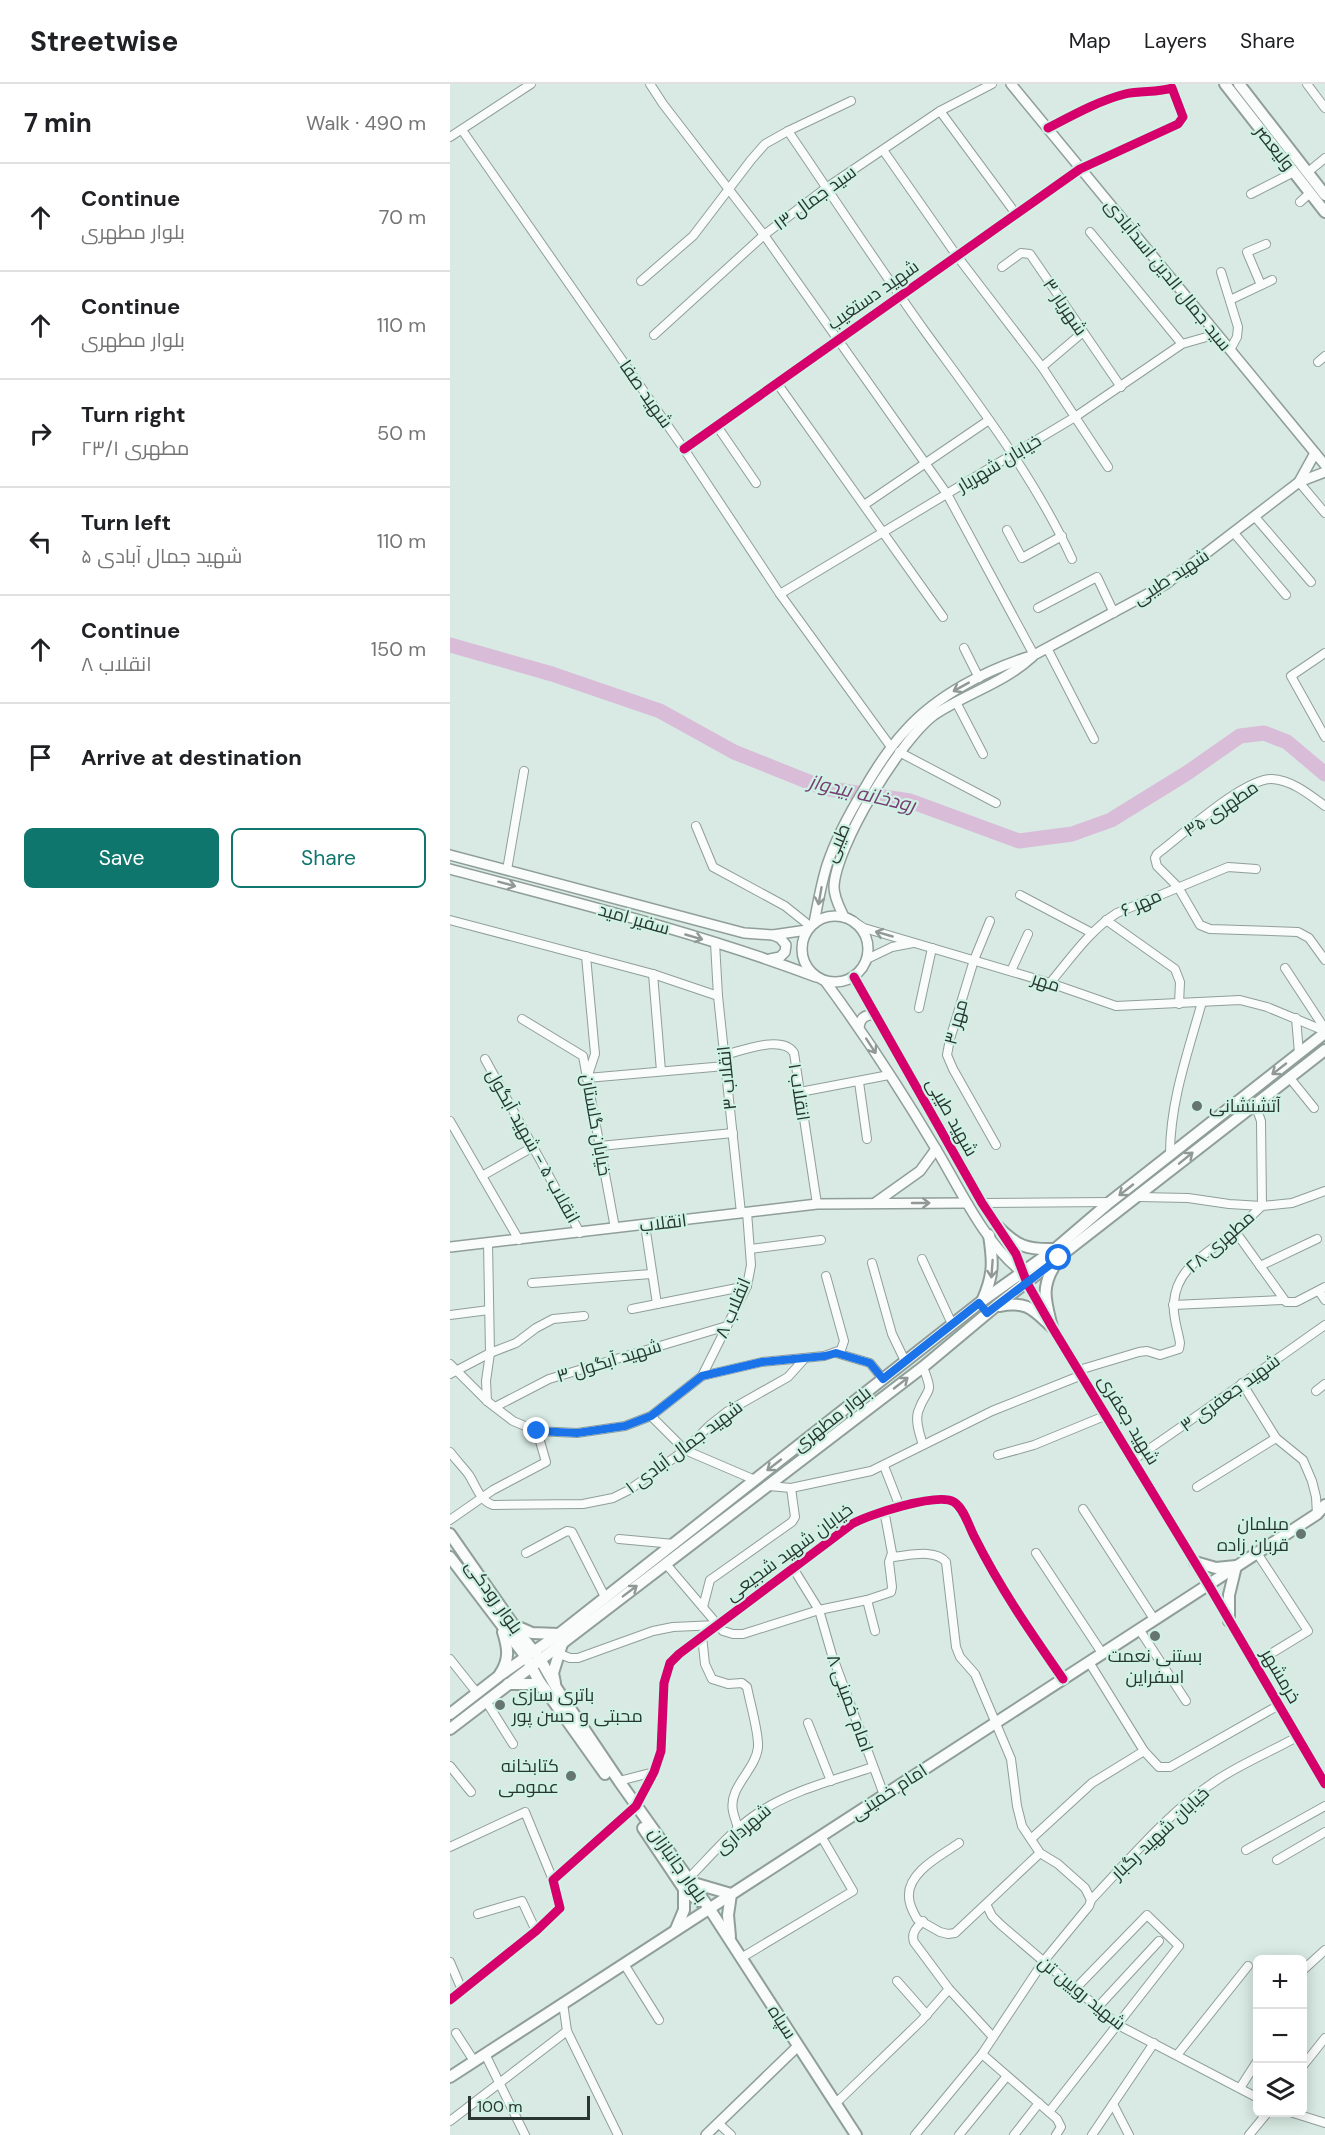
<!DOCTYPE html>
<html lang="en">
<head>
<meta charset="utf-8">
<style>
	body { margin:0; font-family:"DM Sans",Cairo,sans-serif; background:#f2f2f2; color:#202124 }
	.controls { position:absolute; right:18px; bottom:18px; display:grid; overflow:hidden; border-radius:9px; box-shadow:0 3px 15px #0003 }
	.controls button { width:54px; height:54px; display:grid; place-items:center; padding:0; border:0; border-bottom:2px solid #e0e0e0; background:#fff; color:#202124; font:30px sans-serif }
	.scale { position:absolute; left:18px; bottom:15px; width:122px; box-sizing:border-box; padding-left:6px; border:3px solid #293631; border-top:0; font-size:16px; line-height:21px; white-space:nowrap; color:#293631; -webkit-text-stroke:4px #d0f2e5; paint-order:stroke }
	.stop { position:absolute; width:18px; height:18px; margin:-14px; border:4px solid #1a73e8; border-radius:50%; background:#fff }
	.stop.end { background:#1a73e8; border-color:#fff; box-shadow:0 2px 6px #0008 }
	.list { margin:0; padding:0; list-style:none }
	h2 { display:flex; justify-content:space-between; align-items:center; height:78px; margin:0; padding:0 24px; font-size:26px }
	h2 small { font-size:20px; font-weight:400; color:#757577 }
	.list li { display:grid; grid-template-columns:39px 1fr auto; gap:18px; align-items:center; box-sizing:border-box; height:108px; padding:0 24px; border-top:2px solid #e0e0e0 }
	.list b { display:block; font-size:22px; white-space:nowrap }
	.list p { margin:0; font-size:20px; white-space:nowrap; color:#757577 }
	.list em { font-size:20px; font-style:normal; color:#757577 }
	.actions { display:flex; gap:12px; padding:18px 24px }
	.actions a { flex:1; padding:14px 0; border:2px solid #0f766e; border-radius:9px; text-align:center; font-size:21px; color:#0f766e }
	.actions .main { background:#0f766e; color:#fff }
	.icon { flex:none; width:33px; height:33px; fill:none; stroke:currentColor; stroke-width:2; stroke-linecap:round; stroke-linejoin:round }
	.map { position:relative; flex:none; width:875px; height:2051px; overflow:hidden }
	header { display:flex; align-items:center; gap:36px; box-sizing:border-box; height:84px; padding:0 30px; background:#fff; border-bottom:2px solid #e0e0e0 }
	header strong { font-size:28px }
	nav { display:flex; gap:33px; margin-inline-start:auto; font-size:21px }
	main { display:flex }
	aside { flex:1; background:#fff }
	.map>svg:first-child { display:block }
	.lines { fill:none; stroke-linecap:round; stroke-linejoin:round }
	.river { stroke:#d9bcd8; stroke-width:15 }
	.minor-casing { stroke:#909e99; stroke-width:10 }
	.tertiary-casing { stroke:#909e99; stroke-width:12 }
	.secondary-casing { stroke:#909e99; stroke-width:14 }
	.minor { stroke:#f9fcfb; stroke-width:8 }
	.tertiary { stroke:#f9fcfb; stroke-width:9 }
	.secondary { stroke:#f9fcfb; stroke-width:10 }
	.cycleway-casing { stroke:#d0f2e5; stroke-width:13 }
	.cycleway { stroke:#d6006c; stroke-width:9 }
	.oneway { stroke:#919996 }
	.route { stroke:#1a73e8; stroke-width:8 }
	.poi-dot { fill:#66756f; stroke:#d0f2e5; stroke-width:2 }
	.labels { text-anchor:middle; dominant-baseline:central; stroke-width:4.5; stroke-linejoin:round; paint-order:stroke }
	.street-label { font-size:18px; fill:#293631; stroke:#d0f2e5 }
	.poi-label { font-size:18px; fill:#293631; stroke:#d0f2e5; text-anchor:start }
	.water-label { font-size:20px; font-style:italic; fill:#773c72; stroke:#d0f2e5 }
</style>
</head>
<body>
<header>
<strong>Streetwise</strong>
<nav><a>Map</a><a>Layers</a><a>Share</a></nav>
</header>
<main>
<aside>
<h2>7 min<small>Walk · 490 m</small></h2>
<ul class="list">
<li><svg class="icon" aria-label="ahead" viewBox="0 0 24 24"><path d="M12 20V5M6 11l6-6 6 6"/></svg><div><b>Continue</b><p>بلوار مطهری</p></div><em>70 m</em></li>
<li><svg class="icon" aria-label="ahead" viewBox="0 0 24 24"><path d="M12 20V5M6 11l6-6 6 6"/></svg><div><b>Continue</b><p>بلوار مطهری</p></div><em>110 m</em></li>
<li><svg class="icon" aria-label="right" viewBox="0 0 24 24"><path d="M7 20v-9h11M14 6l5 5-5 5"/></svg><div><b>Turn right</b><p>مطهری ۲۳/۱</p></div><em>50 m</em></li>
<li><svg class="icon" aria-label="left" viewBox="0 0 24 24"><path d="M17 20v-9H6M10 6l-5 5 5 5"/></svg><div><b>Turn left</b><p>شهید جمال آبادی ۵</p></div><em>110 m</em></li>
<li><svg class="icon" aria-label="ahead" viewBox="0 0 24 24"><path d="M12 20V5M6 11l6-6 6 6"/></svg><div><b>Continue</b><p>انقلاب ۸</p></div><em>150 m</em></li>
<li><svg class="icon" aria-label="arrive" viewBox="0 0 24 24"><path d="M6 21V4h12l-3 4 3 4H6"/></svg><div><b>Arrive at destination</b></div></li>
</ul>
<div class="actions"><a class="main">Save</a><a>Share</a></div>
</aside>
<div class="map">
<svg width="875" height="2051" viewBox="0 0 875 2051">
	<rect width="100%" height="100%" fill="#d8eae3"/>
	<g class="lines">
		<polyline class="river" points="0,561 102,590 210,627 284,668 374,704 460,717 569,757 622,750 661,736 737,689 790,652 814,649 837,658 875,690"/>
		<g class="minor-casing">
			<g id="minor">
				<polyline points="200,0 213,20 314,151 497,410 584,571"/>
				<polyline points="857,0 875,24"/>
				<polyline points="490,27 566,130"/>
				<polyline points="12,46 234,365 330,510 441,663"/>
				<path d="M338,47C383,113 427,180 474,246C527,319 584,392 622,475"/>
				<polyline points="0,53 81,0"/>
				<polyline points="433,66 507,172 592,283 658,383"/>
				<polyline points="858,88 875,74"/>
				<polyline points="801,110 844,88"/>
				<polyline points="850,118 860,109"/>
				<polyline points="640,148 732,260"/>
				<polyline points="552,183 571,169 580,170 671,303"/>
				<polyline points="771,188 788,243 787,253 780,266"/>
				<polyline points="191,197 243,152 301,76 315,60 338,47 401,17"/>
				<polyline points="811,201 797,168 816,160"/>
				<polyline points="780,216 822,196"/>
				<polyline points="204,251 314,151 376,104 490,27 542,0"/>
				<polyline points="868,278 875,272"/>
				<polyline points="592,283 632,249"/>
				<polyline points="327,299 493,533"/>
				<polyline points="267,342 306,399"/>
				<path d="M234,365L630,85L728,40L733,33L722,4C707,9 691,6 675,10C648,17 623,31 598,44"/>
				<polyline points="849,398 875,429"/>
				<polyline points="414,421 539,336"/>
				<polyline points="805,433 861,498"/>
				<polyline points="557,446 572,474 612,452"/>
				<polyline points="784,449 836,511"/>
				<polyline points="330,510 625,333 732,260 767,250"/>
				<polyline points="588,524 647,493 664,529"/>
				<polyline points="514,564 529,594"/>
				<polyline points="597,564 644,655"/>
				<polyline points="875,569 841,592 875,653"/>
				<polyline points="506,618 533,670"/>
				<polyline points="449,668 546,719"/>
				<path d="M875,722C860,711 842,696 822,695C794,694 731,752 707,770L705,774L707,782L728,803L750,841L760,845L848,848L859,854L875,876"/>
				<polyline points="246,742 263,783 335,822 360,842"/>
				<polyline points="57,786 74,687"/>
				<polyline points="570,811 642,849"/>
				<polyline points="0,836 203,890 268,912"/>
				<polyline points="656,836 725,885 730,898 729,920"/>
				<polyline points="540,837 524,876 500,955 497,971 503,985 546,1061"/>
				<polyline points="404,838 414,844 600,899 666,922 790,916 817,923 875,947"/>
				<polyline points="265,859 268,912 291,1129"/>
				<polyline points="136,872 145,970 137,994 275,982"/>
				<polyline points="417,875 442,863 463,859"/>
				<polyline points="835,884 875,945"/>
				<polyline points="561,887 578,850"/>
				<polyline points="203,890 211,987"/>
				<path d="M600,899C621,874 640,846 667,829L778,783L806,785"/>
				<polyline points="469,924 482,864"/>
				<polyline points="846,934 849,969"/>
				<polyline points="72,935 133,972 165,1144"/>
				<path d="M274,971C292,967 333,950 344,969L367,1120"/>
				<polyline points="35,975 130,1149"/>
				<polyline points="839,993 864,1024"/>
				<polyline points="409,998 417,1055"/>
				<polyline points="350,1008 439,991"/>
				<polyline points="0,1037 69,1156"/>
				<polyline points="150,1062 283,1049"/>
				<path d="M720,1070C720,1018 738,968 752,918"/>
				<polyline points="32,1092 83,1063"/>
				<polyline points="688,1113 738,1114 779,1120 812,1122 842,1119 875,1107"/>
				<polyline points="532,1119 660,1118"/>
				<polyline points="195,1141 207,1220"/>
				<polyline points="785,1147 836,1218 846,1218 875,1203"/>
				<polyline points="300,1165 371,1156"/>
				<polyline points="472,1175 502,1240"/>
				<polyline points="422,1179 442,1250 455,1277"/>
				<polyline points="810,1182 867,1155"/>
				<polyline points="82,1199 201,1190"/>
				<polyline points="869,1207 875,1216"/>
				<polyline points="723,1221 833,1216"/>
				<polyline points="182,1225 297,1202"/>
				<polyline points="0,1231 39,1226"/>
				<polyline points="386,1269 420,1279 433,1295"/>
				<polyline points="0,1280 37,1317 63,1337 87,1347 127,1349 175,1342 201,1332 252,1292 297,1202 301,1181 297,1128"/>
				<path d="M473,1283C485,1314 477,1301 468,1328C465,1338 470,1351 473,1361"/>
				<path d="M629,1286L689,1268L697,1267L710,1271L729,1265L730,1259C728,1246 722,1231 724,1218C727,1181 760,1169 785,1147C795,1139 803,1130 812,1122L811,1037L805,1020"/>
				<polyline points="0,1290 40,1269 66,1259 86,1244 103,1235 134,1232"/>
				<polyline points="252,1292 312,1278 374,1272 391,1266 394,1257 376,1192"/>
				<polyline points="792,1299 826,1354 853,1376 862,1397 866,1413 867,1430"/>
				<polyline points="866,1307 875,1300"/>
				<polyline points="37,1317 36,1297 40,1269 38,1159"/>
				<polyline points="45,1323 99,1295 277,1242"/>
				<polyline points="201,1332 235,1366 305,1396"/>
				<path d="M0,1368C6,1376 13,1383 19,1391C26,1402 30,1417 43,1421L133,1420L163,1414L179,1406L235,1366L259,1342L278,1327L338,1293L355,1274"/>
				<polyline points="548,1371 584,1361 657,1331"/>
				<path d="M683,1376C748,1332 811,1286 875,1241"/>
				<polyline points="434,1382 450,1423"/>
				<polyline points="319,1402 341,1404 421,1387 542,1327 632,1291"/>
				<polyline points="747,1403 826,1354"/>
				<polyline points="633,1425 704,1535"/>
				<polyline points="0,1436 43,1406 96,1378 87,1347"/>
				<polyline points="169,1455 224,1460"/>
				<polyline points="76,1469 117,1447 122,1448 155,1513"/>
				<polyline points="586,1469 652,1569"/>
				<path d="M441,1473C457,1472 485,1464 496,1478L506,1563L510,1573L525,1590L561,1675L567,1722L572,1742L590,1769L608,1780L635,1804L641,1816"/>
				<polyline points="216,1480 273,1547 283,1550 293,1550 369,1526 417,1516 441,1508 442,1503 439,1478 442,1469 434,1426"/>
				<polyline points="343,1484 369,1526 382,1571 434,1711"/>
				<polyline points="417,1516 425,1547"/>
				<polyline points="253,1523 260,1496 342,1438 345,1433 341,1404"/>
				<polyline points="689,1545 736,1617"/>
				<path d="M252,1552L255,1580L262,1595L278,1600L292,1599L297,1603C300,1619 309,1649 308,1663C306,1686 278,1703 283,1727C284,1733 287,1739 288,1745"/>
				<polyline points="107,1569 120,1574 128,1574 203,1547 223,1543 267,1541"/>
				<polyline points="0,1575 27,1609"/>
				<polyline points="639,1578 694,1667 709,1683 720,1683 829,1621"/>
				<polyline points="804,1580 858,1547 807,1469"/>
				<polyline points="36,1617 63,1660"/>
				<polyline points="358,1639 381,1697"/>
				<polyline points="0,1682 21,1708"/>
				<polyline points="169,1697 204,1688"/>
				<polyline points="581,1755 642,1699 694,1667"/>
				<path d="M509,1759C492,1771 457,1788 459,1813C459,1820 463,1828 467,1835L490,1848L498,1850L505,1849L590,1769"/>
				<polyline points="0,1763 75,1728 103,1796"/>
				<polyline points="796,1766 875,1722"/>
				<polyline points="827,1776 875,1748"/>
				<path d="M238,1795C260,1773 282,1746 308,1729C342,1706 385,1696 423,1683"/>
				<polyline points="536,1820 542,1832 551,1841 668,1941 808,2014"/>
				<polyline points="28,1830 72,1817 86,1847"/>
				<path d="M473,1837C466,1844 461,1849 464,1858L499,1905L543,1953"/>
				<polyline points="291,1874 403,1807 371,1752"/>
				<polyline points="0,1878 12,1906"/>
				<polyline points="174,1880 209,1936"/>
				<polyline points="852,1887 875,1866"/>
				<polyline points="447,1897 477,1931"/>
				<path d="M0,1916L86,1847L110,1824L103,1796L186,1722L204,1688L211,1667L214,1599L220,1579L229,1570L402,1440C417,1431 488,1408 504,1418C514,1424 519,1443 525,1454C550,1504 581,1549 613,1595"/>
				<polyline points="113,1919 117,1947 168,2051"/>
				<polyline points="647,1924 709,1857"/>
				<polyline points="6,1949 24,1977"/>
				<polyline points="852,1964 852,1976"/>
				<polyline points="35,1970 75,2051"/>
				<polyline points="532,1970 607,2035 611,2043 606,2051"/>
				<polyline points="727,1971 798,1882"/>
				<polyline points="852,1983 875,1954"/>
				<polyline points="790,2004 808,1976"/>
				<polyline points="385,2020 471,1937 499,1905"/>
				<polyline points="663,2020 679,2051"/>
				<polyline points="599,2028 729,1862 697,1831 625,1905"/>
				<polyline points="840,2028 875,2039"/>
				<polyline points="0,2037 117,1947"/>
				<polyline points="268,2039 281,2051"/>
				<path d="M465,2051L532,1970L593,1878L639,1822L641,1816C681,1774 721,1725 770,1694C795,1678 822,1667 847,1653"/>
				<polyline points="509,2051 557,1992"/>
				<polyline points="564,2051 589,2019"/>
				<polyline points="642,2051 704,1959"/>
				<polyline points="799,2051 818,2028"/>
			</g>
		</g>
		<g class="tertiary-casing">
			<g id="tertiary">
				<polyline points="561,0 875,381"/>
				<polyline points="849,398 865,369"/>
				<polyline points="0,771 294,849 323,851 357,846"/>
				<path d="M0,785C123,818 247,848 366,893"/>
				<circle cx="385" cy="865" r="33"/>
				<path d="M394,833C390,824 384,814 384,803C385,763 451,655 484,631C515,610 554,599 582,573"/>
				<path d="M364,839C368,819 371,800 377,781C386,754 399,730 413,707C425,686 438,665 455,647C487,611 538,585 584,571L716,500L849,398L875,388"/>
				<polyline points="320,875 330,873 335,868 336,861 330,854 323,851"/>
				<polyline points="404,893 532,1119 566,1170 577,1199 602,1243 758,1500 875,1700"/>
				<path d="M375,897C415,951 452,1008 486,1065C510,1105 535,1160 572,1188"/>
				<path d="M409,944C410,934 415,930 426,931"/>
				<polyline points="425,1119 470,1087 486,1065"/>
				<polyline points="0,1163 367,1120 516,1119"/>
				<polyline points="256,2051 348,1962"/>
			</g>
		</g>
		<g class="secondary-casing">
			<g id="secondary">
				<polyline points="775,0 875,128"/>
				<polyline points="789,0 875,111"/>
				<path d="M548,1143C567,1162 577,1166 604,1165"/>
				<path d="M533,1215C544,1190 543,1177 539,1151"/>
				<path d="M549,1222C578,1217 582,1225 602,1243C596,1218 590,1204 605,1181"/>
				<polyline points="0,1450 69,1549 90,1575 107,1605 169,1697 259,1824 406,2051"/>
				<polyline points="0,1473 76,1573 89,1597 155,1690"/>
				<polyline points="745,1478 766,1484 786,1482 779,1511 779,1537"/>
				<polyline points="66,1542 82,1549 109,1550"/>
				<path d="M50,1590C60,1575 58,1564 53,1548"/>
				<polyline points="105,1599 103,1589 112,1560"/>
				<polyline points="58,1600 85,1600 95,1605"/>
				<polyline points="0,1630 49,1592 109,1550 532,1217 605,1165 660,1118 875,949"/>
				<polyline points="0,1645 473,1283 546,1222 875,966"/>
				<polyline points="193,1744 234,1805 249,1817"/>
				<polyline points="240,1798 281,1810 278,1831 280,1853"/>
				<polyline points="226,1845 234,1826 234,1805"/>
				<polyline points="0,1993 841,1447 867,1430 875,1421"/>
			</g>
		</g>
		<use href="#minor" class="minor"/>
		<use href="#tertiary" class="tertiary"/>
		<use href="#secondary" class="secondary"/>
		<g class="cycleway-casing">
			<g id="cycleway">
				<path d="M234,365L630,85L728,40L733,33L722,4C707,9 691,6 675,10C648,17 623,31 598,44"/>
				<polyline points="404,893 532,1119 566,1170 577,1199 602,1243 758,1500 875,1700"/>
				<path d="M0,1916L86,1847L110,1824L103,1796L186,1722L204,1688L211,1667L214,1599L220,1579L229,1570L402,1440C417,1431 488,1408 504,1418C514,1424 519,1443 525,1454C550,1504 581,1549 613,1595"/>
			</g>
		</g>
		<use href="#cycleway" class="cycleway"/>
	</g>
	<defs><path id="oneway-shaft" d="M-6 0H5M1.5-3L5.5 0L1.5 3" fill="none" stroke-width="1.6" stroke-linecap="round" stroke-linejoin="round" transform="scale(1.5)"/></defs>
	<g class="oneway">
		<use href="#oneway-shaft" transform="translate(511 603) rotate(151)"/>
		<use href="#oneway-shaft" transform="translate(57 800) rotate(15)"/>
		<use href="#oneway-shaft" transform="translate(370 812) rotate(100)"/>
		<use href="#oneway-shaft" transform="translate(434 850) rotate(-164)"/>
		<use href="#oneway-shaft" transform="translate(244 853) rotate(16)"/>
		<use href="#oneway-shaft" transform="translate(421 962) rotate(57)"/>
		<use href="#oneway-shaft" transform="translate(829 985) rotate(142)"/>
		<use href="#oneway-shaft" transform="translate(736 1074) rotate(-39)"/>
		<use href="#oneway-shaft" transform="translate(676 1106) rotate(142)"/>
		<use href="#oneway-shaft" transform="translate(471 1119)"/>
		<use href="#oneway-shaft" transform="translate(542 1185) rotate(94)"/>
		<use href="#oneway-shaft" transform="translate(451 1299) rotate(-38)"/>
		<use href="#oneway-shaft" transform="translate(324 1381) rotate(142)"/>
		<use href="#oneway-shaft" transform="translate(180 1507) rotate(-37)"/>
	</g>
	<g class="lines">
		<polyline class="route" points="87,1347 127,1349 175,1342 201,1332 252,1292 312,1278 375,1272 386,1269 420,1279 433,1295 529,1219 537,1229 609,1174"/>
	</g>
	<g class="poi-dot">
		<circle cx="747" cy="1022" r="6"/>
		<circle cx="851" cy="1450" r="6"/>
		<circle cx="705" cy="1552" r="6"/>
		<circle cx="50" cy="1621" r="6"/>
		<circle cx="121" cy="1692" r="6"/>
	</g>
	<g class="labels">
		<g class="street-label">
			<text transform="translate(825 64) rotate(52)">ولیعصر</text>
			<text transform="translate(365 114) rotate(-36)">سید جمال ۱۳</text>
			<text transform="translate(718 191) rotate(51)">سید جمال الدین اسدآبادی</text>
			<text transform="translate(423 211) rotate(-35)">شهید دستغیب</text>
			<text transform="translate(615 223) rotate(56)">شهریار ۳</text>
			<text transform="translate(196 310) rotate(55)">شهید صفا</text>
			<text transform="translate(549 379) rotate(-31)">خیابان شهریار</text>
			<text transform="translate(721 493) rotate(-33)">شهید طیبی</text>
			<text transform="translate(771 725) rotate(-34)">مطهری ۳۵</text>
			<text transform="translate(387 759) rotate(-67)">طیبی</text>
			<text transform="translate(691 819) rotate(-24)">مهر ۶</text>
			<text transform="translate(184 835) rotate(16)">سفیر امید</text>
			<text transform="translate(596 898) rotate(18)">مهر</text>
			<text transform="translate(506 938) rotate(-75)">مهر ۳</text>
			<text transform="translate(277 994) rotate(-96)">انقلاب ۳</text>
			<text transform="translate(349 1008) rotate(81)">انقلاب ۱</text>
			<text transform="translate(502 1033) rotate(61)">شهید طیبی</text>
			<text transform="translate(146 1041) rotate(80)">خیابان گلستان</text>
			<text transform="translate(83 1062) rotate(61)">انقلاب ۵ - شهید آبگول</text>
			<text transform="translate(213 1139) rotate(-7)">انقلاب</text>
			<text transform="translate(770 1158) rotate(-41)">مطهری ۲۸</text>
			<text transform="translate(283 1224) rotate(-67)">انقلاب ۸</text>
			<text transform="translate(159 1277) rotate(-17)">شهید آبگول ۳</text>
			<text transform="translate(780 1309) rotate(-36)">شهید جعفری ۳</text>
			<text transform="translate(382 1335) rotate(-38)">بلوار مطهری</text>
			<text transform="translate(679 1336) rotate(59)">شهید جعفری</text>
			<text transform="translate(234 1363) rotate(-37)">شهید جمال آبادی ۱</text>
			<text transform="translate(339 1468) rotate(-36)">خیابان شهید شجیعی</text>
			<text transform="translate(44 1513) rotate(55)">بلوار رودکی</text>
			<text transform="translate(831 1592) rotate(60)">خرمشهر</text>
			<text transform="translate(400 1619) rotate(70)">امام خمینی ۸</text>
			<text transform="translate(439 1708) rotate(-33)">امام خمینی</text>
			<text transform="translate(293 1745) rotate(-40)">شهرداری</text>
			<text transform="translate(710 1749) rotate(-43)">خیابان شهید رگبار</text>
			<text transform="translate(228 1781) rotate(55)">بلوار جانبازان</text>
			<text transform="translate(632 1909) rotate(39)">شهید رویین تن</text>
			<text transform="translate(332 1938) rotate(57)">سپاه</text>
		</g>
		<g class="poi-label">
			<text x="759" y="1022">آتشنشانی</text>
			<text x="839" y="1440" text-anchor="end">مبلمان<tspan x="839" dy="21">قربان زاده</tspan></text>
			<text x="705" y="1572" text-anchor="middle">بستنی نعمت<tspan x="705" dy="21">اسفراین</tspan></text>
			<text x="62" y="1611">باتری سازی<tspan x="62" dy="21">محبتی و حسن پور</tspan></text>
			<text x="109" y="1682" text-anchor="end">کتابخانه<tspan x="109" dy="21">عمومی</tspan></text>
		</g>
		<g class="water-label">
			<text transform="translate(412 709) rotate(13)">رودخانه بیدواز</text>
		</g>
	</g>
</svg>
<div class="controls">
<button>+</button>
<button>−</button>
<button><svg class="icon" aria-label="layers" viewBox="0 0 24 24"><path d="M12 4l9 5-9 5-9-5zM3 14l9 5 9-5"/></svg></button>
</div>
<div class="scale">100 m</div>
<div class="stop" style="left:609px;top:1174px"></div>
<div class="stop end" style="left:87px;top:1347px"></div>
</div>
</main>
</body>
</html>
